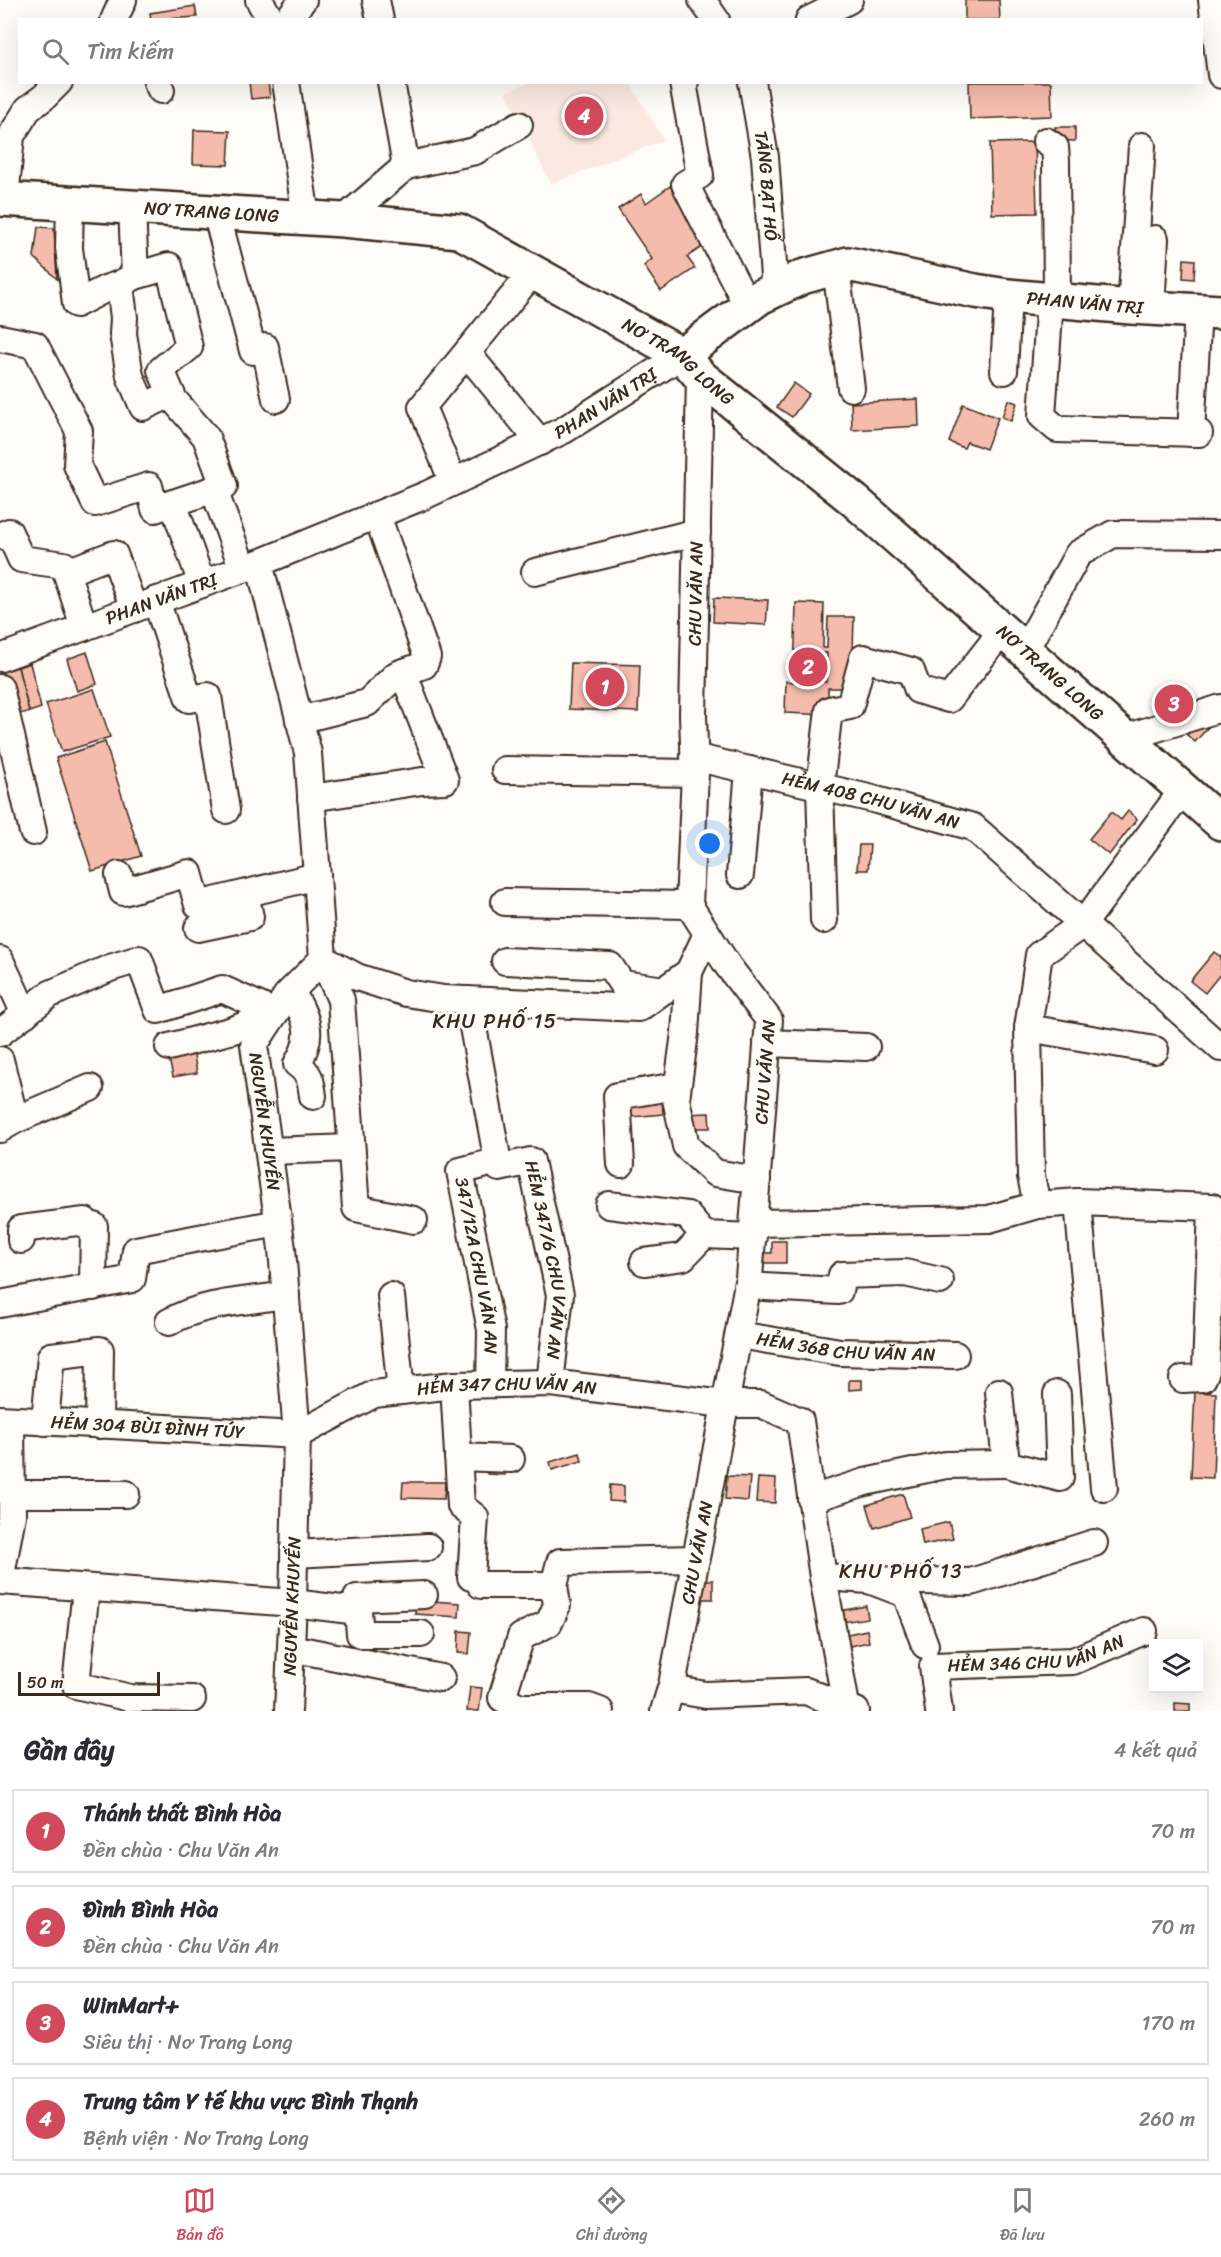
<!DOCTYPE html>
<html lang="vi">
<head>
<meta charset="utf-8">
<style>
	body { margin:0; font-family:Sriracha,sans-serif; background:#f7f7f7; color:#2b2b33 }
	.controls { position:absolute; right:18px; bottom:18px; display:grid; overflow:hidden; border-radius:0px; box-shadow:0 6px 24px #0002 }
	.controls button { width:54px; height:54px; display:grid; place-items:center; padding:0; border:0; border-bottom:2px solid #e1e1e2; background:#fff; color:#2b2b33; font:30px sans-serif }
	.scale { position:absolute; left:18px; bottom:15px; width:142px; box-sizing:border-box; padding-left:6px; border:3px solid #3b2a1e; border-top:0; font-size:16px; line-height:21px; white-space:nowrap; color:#3b2a1e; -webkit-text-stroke:4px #fdfcf7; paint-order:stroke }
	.you { position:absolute; left:710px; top:844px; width:21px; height:21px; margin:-15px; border:4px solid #fff; border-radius:50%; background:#1a73e8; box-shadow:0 0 0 9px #1a73e833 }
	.badge { display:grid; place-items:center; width:39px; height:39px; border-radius:50%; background:#d1495b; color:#fff; font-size:20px; font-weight:700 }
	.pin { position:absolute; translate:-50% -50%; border:3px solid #fff; box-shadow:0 2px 6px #0006 }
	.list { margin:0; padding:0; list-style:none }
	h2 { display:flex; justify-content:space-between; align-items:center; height:78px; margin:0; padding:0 24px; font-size:26px }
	h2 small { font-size:20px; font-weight:400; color:#7c7c81 }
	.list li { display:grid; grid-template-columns:39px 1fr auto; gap:18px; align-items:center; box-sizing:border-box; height:84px; margin:0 12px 12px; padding:0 12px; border:2px solid #e1e1e2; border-radius:0px }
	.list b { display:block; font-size:22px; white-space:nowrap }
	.list p { margin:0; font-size:20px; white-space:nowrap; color:#7c7c81 }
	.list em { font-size:20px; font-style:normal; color:#7c7c81 }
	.icon { flex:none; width:33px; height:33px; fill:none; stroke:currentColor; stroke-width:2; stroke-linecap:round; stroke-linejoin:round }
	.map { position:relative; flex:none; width:1221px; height:1711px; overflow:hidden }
	.search { position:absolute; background:#fff; box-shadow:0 6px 24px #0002; left:18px; right:18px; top:18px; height:66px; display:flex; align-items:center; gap:15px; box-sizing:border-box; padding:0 21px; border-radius:0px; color:#7c7c81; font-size:22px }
	.sheet { height:462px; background:#fff }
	nav { display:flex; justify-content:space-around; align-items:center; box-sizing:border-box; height:84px; border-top:2px solid #e1e1e2; background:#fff; font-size:16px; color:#7c7c81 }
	nav a { display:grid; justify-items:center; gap:3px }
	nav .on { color:#d1495b }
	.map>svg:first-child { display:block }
	.built { fill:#fbe9e1 }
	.building { fill:#f5bcad; stroke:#3b2a1e; stroke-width:1.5; fill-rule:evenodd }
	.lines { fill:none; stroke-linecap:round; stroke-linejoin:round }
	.minor-casing { stroke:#3b2a1e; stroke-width:30 }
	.major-casing { stroke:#3b2a1e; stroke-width:38 }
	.minor { stroke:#fdfcf7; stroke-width:26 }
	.major { stroke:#fdfcf7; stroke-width:33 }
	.labels { text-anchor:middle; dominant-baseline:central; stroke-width:6; stroke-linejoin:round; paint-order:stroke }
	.street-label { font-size:18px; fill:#3b2a1e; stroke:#fdfcf7 }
	.neighbourhood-label { font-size:20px; letter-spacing:1.5px; fill:#3b2a1e; stroke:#fdfcf7 }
</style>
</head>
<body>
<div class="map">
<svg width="1221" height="1711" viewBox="0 0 1221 1711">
	<rect width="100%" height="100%" fill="#fdfcf7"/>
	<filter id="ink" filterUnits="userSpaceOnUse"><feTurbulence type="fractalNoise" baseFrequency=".0167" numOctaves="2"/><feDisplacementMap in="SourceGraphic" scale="12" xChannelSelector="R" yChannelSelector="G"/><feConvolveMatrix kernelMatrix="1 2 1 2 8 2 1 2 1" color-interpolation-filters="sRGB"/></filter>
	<g filter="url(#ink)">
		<polygon class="built" points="528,83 630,83 664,140 551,184 506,92"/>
		<g class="building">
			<polygon points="965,0 999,0 1000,20 965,20"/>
			<polygon points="195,6 197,17 151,20 150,13"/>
			<polygon points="249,82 268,82 270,97 251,99"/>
			<polygon points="969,82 1051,82 1052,116 970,119"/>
			<polygon points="1055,127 1075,127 1075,141 1055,140"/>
			<polygon points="194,130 230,131 228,165 193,164"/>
			<polygon points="1035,142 1037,213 992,214 990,143"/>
			<polygon points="670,186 708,243 687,257 695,268 661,291 644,266 652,259 618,209 641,194 646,203"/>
			<polygon points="38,227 54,228 57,279 34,257"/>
			<polygon points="1184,259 1195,260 1194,279 1183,278"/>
			<polygon points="794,383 809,394 792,417 777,407"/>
			<polygon points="918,399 919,426 852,430 851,403"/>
			<polygon points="1008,400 1017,403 1011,421 1002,417"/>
			<polygon points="963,404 998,418 986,449 967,442 964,448 949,442"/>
			<polygon points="714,598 768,600 766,625 713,622"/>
			<path d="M796,603L824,604L823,648H827L828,617H854L852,688H828V715L785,713L786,681L794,682ZM823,653H827L826,682H822Z"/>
			<polygon points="87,652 97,684 77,691 67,659"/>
			<polygon points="30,663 41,708 29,712 18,667"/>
			<polygon points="571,663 640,665 638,712 569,709"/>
			<polygon points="18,667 29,712 13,715 2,672"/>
			<polygon points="94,689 110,737 62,752 46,704"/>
			<polygon points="1212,723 1195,742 1187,735 1194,727"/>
			<polygon points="105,742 141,856 92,871 56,758"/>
			<polygon points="1128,811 1137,819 1109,855 1089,839 1111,812 1121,820"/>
			<polygon points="859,845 870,845 868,870 857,870"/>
			<polygon points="1214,952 1221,957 1221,973 1205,993 1190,981"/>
			<polygon points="192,1044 197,1073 173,1077 167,1049"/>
			<polygon points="662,1098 663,1114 632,1117 631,1101"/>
			<polygon points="709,1113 710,1128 687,1128 686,1114"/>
			<polygon points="772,1241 786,1241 786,1263 762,1263 762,1253 772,1253"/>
			<polygon points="849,1380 862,1380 862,1389 849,1390"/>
			<polygon points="1195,1392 1216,1393 1213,1478 1191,1477"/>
			<polygon points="580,1453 582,1461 552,1470 550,1462"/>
			<polygon points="487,1465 505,1466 505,1475 487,1474"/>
			<polygon points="727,1476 750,1477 748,1501 725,1499"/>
			<polygon points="758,1478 776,1479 775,1503 756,1502"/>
			<polygon points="403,1482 445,1482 444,1499 402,1498"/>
			<polygon points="610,1485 624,1486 624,1502 609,1501"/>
			<polygon points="903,1494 910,1517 874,1528 867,1505"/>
			<polygon points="949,1522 953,1539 923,1545 920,1529"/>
			<rect x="700" y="1580" width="13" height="19"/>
			<polygon points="416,1600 460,1603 459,1617 415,1614"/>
			<polygon points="866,1606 868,1618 836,1623 834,1612"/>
			<polygon points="867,1630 869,1642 840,1648 838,1636"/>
			<polygon points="459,1631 471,1632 469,1654 458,1653"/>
			<polygon points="470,1687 482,1688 479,1711 467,1711"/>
			<polygon points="1175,1703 1190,1704 1190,1711 1175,1711"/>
		</g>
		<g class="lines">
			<g class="minor-casing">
				<g id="minor">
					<polyline points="259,0 271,20"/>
					<polyline points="376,0 380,20"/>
					<polyline points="702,0 716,20"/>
					<polyline points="1212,0 1221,75"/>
					<polyline points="114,20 123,0"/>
					<polyline points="287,20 303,0"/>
					<polyline points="809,20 849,0"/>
					<polyline points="157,82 161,90"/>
					<polyline points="286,82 306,217"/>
					<polyline points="391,82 406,166"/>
					<polyline points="685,82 683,83 700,175 685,184 747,305"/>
					<path id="s1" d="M752,82L765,157L775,290"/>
					<polyline points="1046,141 1055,147 1056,161 1057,300"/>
					<polyline points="5,199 11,136 28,109 44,97 59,82"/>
					<polyline points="70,202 69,248 76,304 105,289 120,284"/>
					<polyline points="132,207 135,276 120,284 124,318 123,334 130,376 143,407 171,394"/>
					<polyline points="216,212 253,351 265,347 276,399"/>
					<polyline points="343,220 406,166 475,151 519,125"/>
					<polyline points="836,267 851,388"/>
					<polyline points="135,276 169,266 189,347 161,370 174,400 206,437 224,486 173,503"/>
					<polyline points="1050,299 1042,416 1057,429 1199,433"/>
					<polyline points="1131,307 1142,146"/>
					<polyline points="1151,308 1155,239"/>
					<polyline points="0,338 35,345 79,431 77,465 95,503 149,486 155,509 173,503 202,584"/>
					<polyline points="467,353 540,442"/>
					<polyline points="1004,371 1008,296"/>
					<polyline points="1191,433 1198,310"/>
					<polyline points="453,482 422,407 533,272"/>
					<polyline points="214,490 243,569"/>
					<polyline points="0,536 9,532 21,559 64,565 84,627"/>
					<path id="s2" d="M259,563L308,753L323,959L287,995L254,1045L282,1249L297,1435L293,1603L288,1711"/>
					<polyline points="67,572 114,554 134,609"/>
					<polyline points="535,572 697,532"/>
					<polyline points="156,600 189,699 208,696 226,810"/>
					<polyline points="1025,650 1078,554 1113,534 1221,535"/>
					<path id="s3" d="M0,658L259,563L426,495L564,430L682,355"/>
					<polyline points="0,688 33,832"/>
					<polyline points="299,720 367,703 396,675 424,665 427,657 377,515"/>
					<polyline points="1125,738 1221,708"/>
					<path id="s4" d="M694,757L873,799L973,827L1083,924L1039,955L1028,1028L1031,1176L1037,1205L1078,1202L1212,1207L1206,1371L1203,1378L1183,1379"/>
					<polyline points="505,770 695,773"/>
					<polyline points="1183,790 1083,924 1221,1048"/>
					<polyline points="311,798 422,781 445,780 403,672"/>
					<polyline points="119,875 123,892 189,873 198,905 317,876"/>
					<polyline points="740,875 749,770"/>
					<polyline points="505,902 689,905"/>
					<polyline points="824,920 820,787 829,710 850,706 863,658 911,671 918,690 949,699 1002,631"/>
					<polyline points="198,928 250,917 245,894"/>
					<polyline points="323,959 357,977 406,993 444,999 639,1008 689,972 707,934"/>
					<polyline points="323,959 341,1000 356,1208 414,1220"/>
					<polyline points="0,960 25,1014"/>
					<polyline points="505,961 610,966 622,984 665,990"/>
					<polyline points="689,972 685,1033 676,1099 686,1146 715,1173 757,1180"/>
					<path d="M291,991C307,1019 315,1035 297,1064C310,1073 311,1081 313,1096"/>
					<path id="s5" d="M468,1000L499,1168L531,1161L560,1295L550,1383"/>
					<polyline points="1028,1028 1155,1050"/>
					<polyline points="0,1033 50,994 110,968 139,959 158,1010 222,989 275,1013"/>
					<polyline points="767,1043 866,1047"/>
					<polyline points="169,1047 233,1030 275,1013"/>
					<polyline points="0,1060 15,1120"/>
					<polyline points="0,1129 15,1120 90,1088"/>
					<polyline points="269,1151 351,1148"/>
					<polyline points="621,1164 617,1096 677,1086"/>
					<path id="s6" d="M483,1165L460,1171L491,1330L490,1384"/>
					<polyline points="1078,1202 1104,1488"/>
					<polyline points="609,1205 687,1215 704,1235 753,1237"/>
					<polyline points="754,1223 989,1219 1037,1205"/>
					<polyline points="21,1240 21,1229 85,1221 87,1226 94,1226 93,1287"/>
					<polyline points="644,1262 683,1257 704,1235"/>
					<polyline points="747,1286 839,1291 842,1275 905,1273 940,1281"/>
					<polyline points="391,1296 401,1391"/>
					<polyline points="0,1304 132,1279 136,1250 278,1223"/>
					<path d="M169,1322C203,1302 248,1301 286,1295"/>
					<path id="s7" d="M739,1335L840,1352L955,1355"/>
					<polyline points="454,1385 461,1506 475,1517 471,1577"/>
					<polyline points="999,1392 1006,1464 1060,1478 1057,1394"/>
					<path id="s8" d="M0,1419L297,1435L374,1394L454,1385L550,1383L725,1404H761L800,1421L823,1577L847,1711"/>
					<polyline points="45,1422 51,1356 100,1350 99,1425"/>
					<polyline points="458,1457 511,1459"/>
					<polyline points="12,1494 126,1494"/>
					<polyline points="811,1499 865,1482 946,1465 1006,1464"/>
					<polyline points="294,1554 428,1547"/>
					<polyline points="823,1577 869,1580 906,1594 925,1645"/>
					<polyline points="869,1580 971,1582 1094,1543"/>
					<polyline points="0,1581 293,1603 358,1611 357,1598 424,1595"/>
					<polyline points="0,1581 12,1515 11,1420"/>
					<polyline points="481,1585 554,1585 560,1562 696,1559"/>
					<polyline points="554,1585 557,1605 549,1623 521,1637 502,1698 520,1707 589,1707 600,1711"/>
					<polyline points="86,1588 76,1685 130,1698 192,1699"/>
					<polyline points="358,1611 360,1634 421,1634"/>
					<polyline points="291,1648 441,1678"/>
					<polyline points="671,1689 706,1695 806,1691 856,1711"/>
					<path id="s9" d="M664,1711L672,1685L749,1278L769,1020L728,966L689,905L695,773L693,715L700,376"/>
					<path id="s10" d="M939,1711L933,1666L1073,1661L1144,1631"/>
				</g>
			</g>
			<g class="major-casing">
				<g id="major">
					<path id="s11" d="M0,199L343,220L459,231L682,355L700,376L855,501L1221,823"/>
					<path id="s12" d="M682,355L760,297L802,277L848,264L975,291L1008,296L1131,307L1221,312"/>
				</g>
			</g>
			<use href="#minor" class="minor"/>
			<use href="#major" class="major"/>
		</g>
	</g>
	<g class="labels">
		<g class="street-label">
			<text stroke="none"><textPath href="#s1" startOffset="105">TĂNG BẠT HỔ</textPath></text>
			<text stroke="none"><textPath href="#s11" startOffset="212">NƠ TRANG LONG</textPath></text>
			<text stroke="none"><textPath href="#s12" startOffset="432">PHAN VĂN TRỊ</textPath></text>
			<text stroke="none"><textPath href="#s11" startOffset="716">NƠ TRANG LONG</textPath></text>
			<text stroke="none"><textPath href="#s3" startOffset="658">PHAN VĂN TRỊ</textPath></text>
			<text stroke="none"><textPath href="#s9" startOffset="1152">CHU VĂN AN</textPath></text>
			<text stroke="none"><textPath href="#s3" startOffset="172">PHAN VĂN TRỊ</textPath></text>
			<text stroke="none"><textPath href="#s11" startOffset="1202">NƠ TRANG LONG</textPath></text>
			<text stroke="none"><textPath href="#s4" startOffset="182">HẺM 408 CHU VĂN AN</textPath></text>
			<text stroke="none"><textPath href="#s9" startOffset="648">CHU VĂN AN</textPath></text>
			<text stroke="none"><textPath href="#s2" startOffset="591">NGUYỄN KHUYẾN</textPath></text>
			<text stroke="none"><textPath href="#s5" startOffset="304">HẺM 347/6 CHU VĂN AN</textPath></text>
			<text stroke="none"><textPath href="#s6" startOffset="120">347/12A CHU VĂN AN</textPath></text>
			<text stroke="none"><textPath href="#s7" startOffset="108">HẺM 368 CHU VĂN AN</textPath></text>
			<text stroke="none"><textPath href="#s8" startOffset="518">HẺM 347 CHU VĂN AN</textPath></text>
			<text stroke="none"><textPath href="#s8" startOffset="148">HẺM 304 BÙI ĐÌNH TÚY</textPath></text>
			<text stroke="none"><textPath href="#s9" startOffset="162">CHU VĂN AN</textPath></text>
			<text transform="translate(292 1606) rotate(-88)">NGUYỄN KHUYẾN</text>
			<text stroke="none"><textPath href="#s10" startOffset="150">HẺM 346 CHU VĂN AN</textPath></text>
		</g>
		<g class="neighbourhood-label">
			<text x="495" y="1021">KHU PHỐ 15</text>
			<text x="901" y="1571">KHU PHỐ 13</text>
		</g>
	</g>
</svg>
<div class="controls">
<button><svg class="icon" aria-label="layers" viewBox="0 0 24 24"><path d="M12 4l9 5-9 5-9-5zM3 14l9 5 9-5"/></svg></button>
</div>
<div class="scale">50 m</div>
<div class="you"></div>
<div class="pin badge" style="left:605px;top:687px">1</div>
<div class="pin badge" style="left:808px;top:667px">2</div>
<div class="pin badge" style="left:1174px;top:704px">3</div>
<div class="pin badge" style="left:584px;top:116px">4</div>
<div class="search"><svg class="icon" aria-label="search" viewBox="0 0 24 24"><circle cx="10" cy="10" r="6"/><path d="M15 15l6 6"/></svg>Tìm kiếm</div>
</div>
<section class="sheet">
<h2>Gần đây<small>4 kết quả</small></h2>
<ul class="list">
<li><span class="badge">1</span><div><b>Thánh thất Bình Hòa</b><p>Đền chùa · Chu Văn An</p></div><em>70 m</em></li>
<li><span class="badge">2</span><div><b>Đình Bình Hòa</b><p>Đền chùa · Chu Văn An</p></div><em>70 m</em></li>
<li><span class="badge">3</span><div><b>WinMart+</b><p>Siêu thị · Nơ Trang Long</p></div><em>170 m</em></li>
<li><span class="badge">4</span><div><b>Trung tâm Y tế khu vực Bình Thạnh</b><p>Bệnh viện · Nơ Trang Long</p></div><em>260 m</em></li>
</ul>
</section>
<nav>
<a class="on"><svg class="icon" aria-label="map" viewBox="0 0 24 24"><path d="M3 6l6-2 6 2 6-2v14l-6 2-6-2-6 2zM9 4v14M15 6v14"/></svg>Bản đồ</a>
<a><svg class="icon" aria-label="directions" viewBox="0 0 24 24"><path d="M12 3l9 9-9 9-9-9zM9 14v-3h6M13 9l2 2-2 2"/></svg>Chỉ đường</a>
<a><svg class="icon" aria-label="saved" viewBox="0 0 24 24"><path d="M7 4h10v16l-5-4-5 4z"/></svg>Đã lưu</a>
</nav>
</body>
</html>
